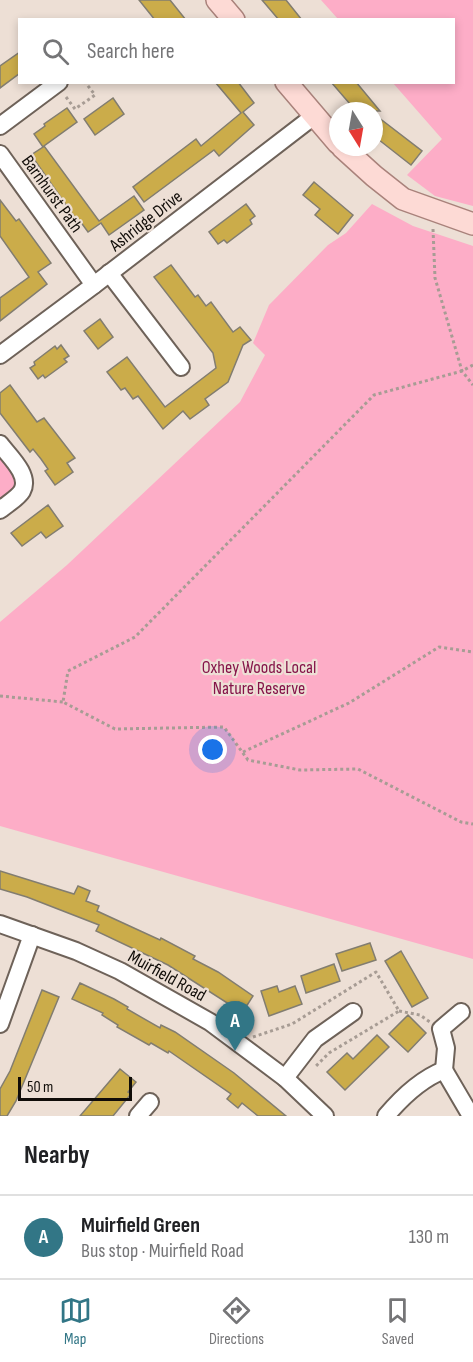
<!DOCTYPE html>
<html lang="en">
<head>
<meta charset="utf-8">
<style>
	body { margin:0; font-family:"Sofia Sans Condensed",sans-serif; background:#f6f6f6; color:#202124 }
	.compass { position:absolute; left:329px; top:102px; width:54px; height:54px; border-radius:50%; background:#fff; box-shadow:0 3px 9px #0003; rotate:169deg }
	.scale { position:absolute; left:18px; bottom:15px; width:114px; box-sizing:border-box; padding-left:6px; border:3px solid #100c08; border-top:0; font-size:16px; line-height:21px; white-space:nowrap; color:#100c08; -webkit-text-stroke:4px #eddfd5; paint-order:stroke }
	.you { position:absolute; left:213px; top:750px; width:21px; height:21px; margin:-15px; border:4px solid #fff; border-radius:50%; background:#1a73e8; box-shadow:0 0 0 9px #1a73e833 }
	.badge { display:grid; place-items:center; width:39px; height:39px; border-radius:50%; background:#327686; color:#fff; font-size:20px; font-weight:700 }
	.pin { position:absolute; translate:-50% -50px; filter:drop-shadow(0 2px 3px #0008) }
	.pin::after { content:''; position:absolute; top:32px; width:21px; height:18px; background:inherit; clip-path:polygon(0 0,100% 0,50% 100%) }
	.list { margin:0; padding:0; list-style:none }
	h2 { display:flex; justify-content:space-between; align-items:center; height:78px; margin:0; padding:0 24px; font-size:26px }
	h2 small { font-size:20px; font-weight:400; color:#757577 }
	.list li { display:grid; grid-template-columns:39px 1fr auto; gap:18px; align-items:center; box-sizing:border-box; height:84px; padding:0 24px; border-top:2px solid #e0e0e0 }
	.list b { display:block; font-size:22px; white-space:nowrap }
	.list p { margin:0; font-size:20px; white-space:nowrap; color:#757577 }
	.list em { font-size:20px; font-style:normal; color:#757577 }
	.icon { flex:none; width:33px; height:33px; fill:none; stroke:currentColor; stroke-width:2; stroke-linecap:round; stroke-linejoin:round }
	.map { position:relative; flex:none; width:473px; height:1116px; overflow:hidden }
	.search { position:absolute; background:#fff; box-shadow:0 3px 9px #0003; left:18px; right:18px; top:18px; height:66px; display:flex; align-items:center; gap:15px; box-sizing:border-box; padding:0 21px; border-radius:0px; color:#757577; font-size:22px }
	.sheet { height:162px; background:#fff }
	nav { display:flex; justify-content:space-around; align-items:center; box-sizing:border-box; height:84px; border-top:2px solid #e0e0e0; background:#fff; font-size:16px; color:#757577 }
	nav a { display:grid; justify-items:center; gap:3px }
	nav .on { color:#327686 }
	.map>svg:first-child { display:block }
	.green { fill:#fdadc7 }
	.building { fill:#cbac4a; stroke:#827d70; stroke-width:1.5 }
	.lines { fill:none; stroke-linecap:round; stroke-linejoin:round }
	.minor-casing { stroke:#6e6259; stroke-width:20 }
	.major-casing { stroke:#a9827b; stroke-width:24 }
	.path { stroke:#a79c94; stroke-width:3; stroke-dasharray:3 3; stroke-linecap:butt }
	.minor { stroke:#fff; stroke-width:16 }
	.major { stroke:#fddad5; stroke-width:21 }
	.labels { text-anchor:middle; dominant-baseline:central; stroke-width:4.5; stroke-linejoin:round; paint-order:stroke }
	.street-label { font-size:18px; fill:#100c08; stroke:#eddfd5 }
	.park-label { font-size:18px; fill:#851449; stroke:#eddfd5 }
</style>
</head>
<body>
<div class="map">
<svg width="473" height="1116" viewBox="0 0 473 1116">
	<rect width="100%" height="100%" fill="#eddfd5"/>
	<g class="green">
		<polygon points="321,0 473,0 473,206 435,196 407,175 442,139 393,83 454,82 454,20 338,19"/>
		<polygon points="372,204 413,226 473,246 473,959 0,826 0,622 67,565 240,402 265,355 253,343 269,305 328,245 346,233"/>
		<path d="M0,454C18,478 25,480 0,501Z"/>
	</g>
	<g class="building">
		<polygon points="139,0 170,0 186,20 155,20"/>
		<polygon points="262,0 286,0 302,20 279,20"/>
		<polygon points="20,52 20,73 0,88 0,66"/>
		<polygon points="215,82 238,82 254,103 243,112 254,125 219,156 214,150 144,202 133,187 196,139 201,146 241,113"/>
		<polygon points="331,82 356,82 380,111 356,111"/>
		<polygon points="113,98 124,114 95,135 84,119"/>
		<polygon points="67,108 77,122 44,146 99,221 134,196 144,210 109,235 101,223 88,232 80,221 78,222 31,155 43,147 34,134 45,126 44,124"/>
		<polygon points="374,114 422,151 411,165 374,136"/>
		<polygon points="314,182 353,215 338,234 315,215 320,209 303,195"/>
		<polygon points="0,200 16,221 19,219 51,263 38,272 47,284 0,321 0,298 29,277 0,236"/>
		<polygon points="246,204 255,216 250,220 252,224 227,243 224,240 218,244 209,232"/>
		<polygon points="171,265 195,297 198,295 206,306 211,302 233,332 240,327 251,340 243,345 228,382 205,399 209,405 190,419 183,411 163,429 138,396 133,399 125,388 121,390 107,372 127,357 165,407 216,368 213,353 154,277"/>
		<polygon points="100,319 113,337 98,349 84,331"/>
		<polygon points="61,345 69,356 64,359 67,362 45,378 43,375 38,379 30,368 35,365 34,362 55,346 57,349"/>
		<polygon points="10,385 37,422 44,418 75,458 67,463 73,472 55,485 45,471 48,469 41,459 33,449 30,452 0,413 0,393"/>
		<polygon points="48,505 63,526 46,538 41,532 22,546 11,533"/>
		<polygon points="0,871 74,894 78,886 90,891 86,901 99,906 97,911 160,940 161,938 195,956 193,959 218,972 253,996 246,1007 239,1002 235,1008 168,965 96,931 99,925 27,897 0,889"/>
		<polygon points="370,943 376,960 342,971 336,954"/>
		<polygon points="401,951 428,998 412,1007 385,961"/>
		<polygon points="334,964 340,981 306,993 301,976"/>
		<polygon points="80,983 114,999 128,1007 127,1009 160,1028 161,1025 175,1032 234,1073 286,1116 258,1116 242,1103 238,1108 227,1099 231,1094 169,1051 168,1053 151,1043 149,1045 117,1027 118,1025 102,1015 103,1013 72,999"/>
		<polygon points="277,986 279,992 295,986 302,1004 269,1016 261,991"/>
		<polygon points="42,990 59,997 16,1101 7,1116 0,1116 0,1089 10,1071"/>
		<polygon points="408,1015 426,1033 408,1052 389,1034"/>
		<polygon points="377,1035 389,1047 345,1090 327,1072 347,1053 353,1059"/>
		<polygon points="120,1069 136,1082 128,1092 131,1094 113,1116 80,1116"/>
	</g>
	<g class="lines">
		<g class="minor-casing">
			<g id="minor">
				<polyline points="0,126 59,82"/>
				<polyline points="0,154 94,285"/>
				<polyline points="109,273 181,367"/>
				<polyline points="0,355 94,285 314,116"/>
				<path d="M0,444C8,455 31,475 22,491C18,498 7,504 0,510"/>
				<polyline points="0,924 76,951 120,971 210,1022 285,1078 325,1116"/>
				<polyline points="0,1024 32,935"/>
				<polyline points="444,1070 446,1048 441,1029 461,1012"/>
				<polyline points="285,1078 315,1039 353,1012"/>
				<polyline points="138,1116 150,1102"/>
				<path d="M386,1116C402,1097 421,1079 444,1070L471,1116"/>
			</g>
		</g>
		<g class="major-casing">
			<g id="major">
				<polyline points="217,0 234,20"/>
				<polyline points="286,82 338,143"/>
				<polyline points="342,147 374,176 403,199 473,224"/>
			</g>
		</g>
		<g class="path">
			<polyline points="66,97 75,109 95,95 85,82"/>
			<polyline points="433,229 435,278 462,371 473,385"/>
			<polyline points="473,365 462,371 374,395 135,637 68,671 63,702 115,729 224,727 248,760 300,770 358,769 461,822 473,824"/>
			<polyline points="0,696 63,702"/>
			<polyline points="243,752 349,703 439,647 473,652"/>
			<polyline points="399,1011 420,1015 430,1022"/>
			<polyline points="253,1037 292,1024 376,972 399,1011 329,1053 316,1066"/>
		</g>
		<use href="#minor" class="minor"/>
		<use href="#major" class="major"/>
	</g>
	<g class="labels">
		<g class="street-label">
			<text transform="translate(52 194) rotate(54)">Barnhurst Path</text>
			<text transform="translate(146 221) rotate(-38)">Ashridge Drive</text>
			<text transform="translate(167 976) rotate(29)">Muirfield Road</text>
		</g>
		<g class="park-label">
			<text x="259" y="667">Oxhey Woods Local<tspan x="259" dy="21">Nature Reserve</tspan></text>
		</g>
	</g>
</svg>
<svg class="compass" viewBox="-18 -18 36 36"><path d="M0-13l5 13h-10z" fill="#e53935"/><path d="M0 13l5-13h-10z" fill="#757577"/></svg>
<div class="scale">50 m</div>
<div class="you"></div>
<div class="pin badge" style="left:235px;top:1051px">A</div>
<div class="search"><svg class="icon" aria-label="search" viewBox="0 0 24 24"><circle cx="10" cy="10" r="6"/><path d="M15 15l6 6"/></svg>Search here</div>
</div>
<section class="sheet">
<h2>Nearby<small></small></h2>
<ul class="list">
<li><span class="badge">A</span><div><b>Muirfield Green</b><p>Bus stop · Muirfield Road</p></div><em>130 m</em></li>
</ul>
</section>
<nav>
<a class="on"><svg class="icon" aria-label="map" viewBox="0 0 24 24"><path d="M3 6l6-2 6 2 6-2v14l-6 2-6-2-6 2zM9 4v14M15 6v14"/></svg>Map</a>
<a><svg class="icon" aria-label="directions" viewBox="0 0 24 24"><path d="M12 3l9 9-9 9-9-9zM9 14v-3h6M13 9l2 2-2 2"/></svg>Directions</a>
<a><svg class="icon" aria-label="saved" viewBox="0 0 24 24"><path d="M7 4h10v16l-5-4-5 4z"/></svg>Saved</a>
</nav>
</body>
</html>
